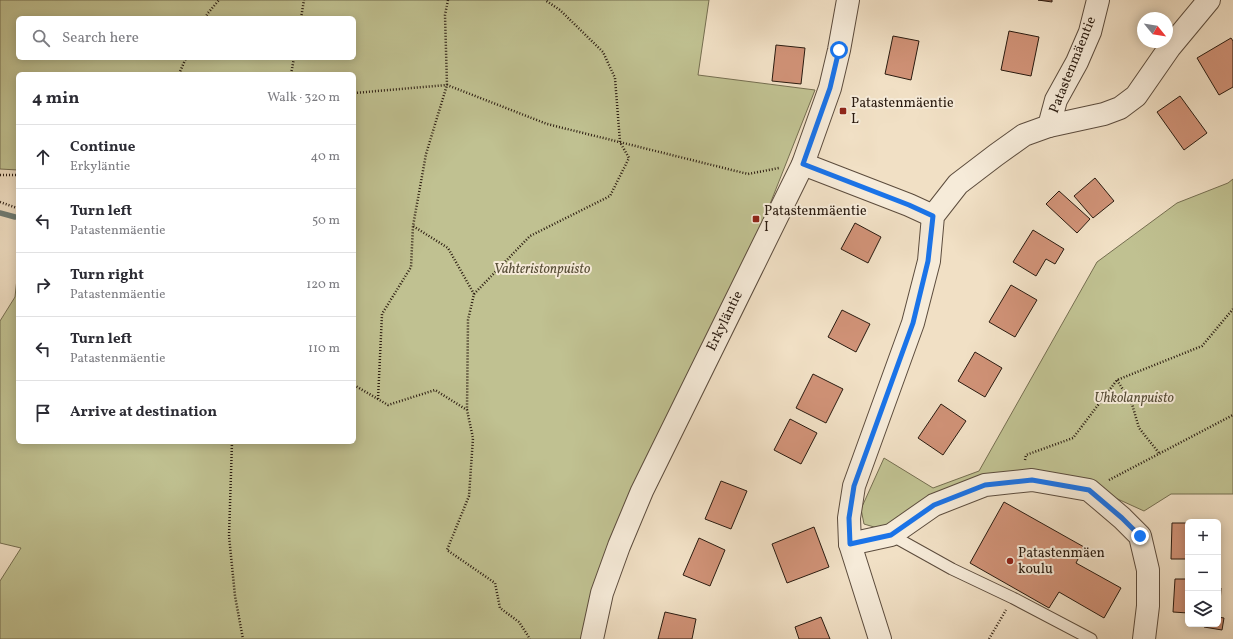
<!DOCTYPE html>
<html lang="en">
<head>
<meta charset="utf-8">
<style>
	body { margin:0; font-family:Vollkorn,serif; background:#f7f7f7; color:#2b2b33 }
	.controls { position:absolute; right:12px; bottom:12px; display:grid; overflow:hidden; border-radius:6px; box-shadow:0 2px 10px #0003 }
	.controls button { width:36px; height:36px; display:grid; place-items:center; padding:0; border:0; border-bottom:1px solid #e1e1e2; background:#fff; color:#2b2b33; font:20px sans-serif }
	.compass { position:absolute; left:1137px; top:12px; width:36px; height:36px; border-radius:50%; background:#fff; box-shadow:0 2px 10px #0003; rotate:120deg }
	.stop { position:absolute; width:12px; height:12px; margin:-9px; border:3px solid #1a73e8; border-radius:50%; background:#fff }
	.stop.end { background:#1a73e8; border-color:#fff; box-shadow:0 1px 4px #0008 }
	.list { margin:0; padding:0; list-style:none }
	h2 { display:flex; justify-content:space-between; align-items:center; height:52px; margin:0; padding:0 16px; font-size:17px }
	h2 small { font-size:13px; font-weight:400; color:#7c7c81 }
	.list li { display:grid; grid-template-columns:26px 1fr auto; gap:12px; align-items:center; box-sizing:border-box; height:64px; padding:0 16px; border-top:1px solid #e1e1e2 }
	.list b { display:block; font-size:15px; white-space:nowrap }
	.list p { margin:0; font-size:13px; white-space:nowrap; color:#7c7c81 }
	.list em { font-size:13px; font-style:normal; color:#7c7c81 }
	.icon { flex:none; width:22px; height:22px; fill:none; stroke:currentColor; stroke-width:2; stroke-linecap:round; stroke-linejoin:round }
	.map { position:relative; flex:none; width:1233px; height:639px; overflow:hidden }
	.search { position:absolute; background:#fff; box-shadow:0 2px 10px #0003; left:16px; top:16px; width:340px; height:44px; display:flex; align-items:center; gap:10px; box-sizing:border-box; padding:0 14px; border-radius:6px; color:#7c7c81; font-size:15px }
	.panel { position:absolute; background:#fff; box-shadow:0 2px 10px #0003; left:16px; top:72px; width:340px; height:372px; border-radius:6px }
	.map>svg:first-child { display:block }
	.green { fill:#c0c191; stroke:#756e50; fill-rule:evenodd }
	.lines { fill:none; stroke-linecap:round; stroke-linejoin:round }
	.stream { stroke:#6e7c75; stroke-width:5.5 }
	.building { fill:#d09277; stroke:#2a1b10 }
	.service-casing { stroke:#5c4c3d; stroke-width:13 }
	.minor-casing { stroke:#5c4c3d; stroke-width:24 }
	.tertiary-casing { stroke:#5c4c3d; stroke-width:24 }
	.path { stroke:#2a1b10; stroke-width:2.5; stroke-dasharray:1 2; stroke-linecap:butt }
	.service { stroke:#f6ebd9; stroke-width:11 }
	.minor { stroke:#f6ebd9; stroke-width:22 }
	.tertiary { stroke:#f6ebd9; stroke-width:22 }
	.route { stroke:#1a73e8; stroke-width:5 }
	.poi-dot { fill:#8f2418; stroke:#f6ebd9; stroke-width:1.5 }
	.labels { text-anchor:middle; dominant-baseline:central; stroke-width:4; stroke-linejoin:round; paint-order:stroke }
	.street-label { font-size:14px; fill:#2a1b10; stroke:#f6ebd9 }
	.poi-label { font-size:14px; fill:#2a1b10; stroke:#f6ebd9; text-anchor:start }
	.park-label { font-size:14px; font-style:italic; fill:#574d37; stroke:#f6ebd9 }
</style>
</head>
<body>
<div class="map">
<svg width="1233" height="639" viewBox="0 0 1233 639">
	<rect width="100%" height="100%" fill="#f1e0c5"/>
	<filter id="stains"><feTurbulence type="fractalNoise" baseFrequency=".005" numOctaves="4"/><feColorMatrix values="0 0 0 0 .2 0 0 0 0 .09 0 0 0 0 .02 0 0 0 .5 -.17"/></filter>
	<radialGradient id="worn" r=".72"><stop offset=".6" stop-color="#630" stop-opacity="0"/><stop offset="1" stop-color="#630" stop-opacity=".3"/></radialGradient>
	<g class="green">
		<path d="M0,0H709L698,75L815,90L716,341L642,491L599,639H0V581L21,548L0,543V321L15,297L18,269V442H354V74H18V170L0,169ZM18,18H354V58H18Z"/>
		<polygon points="1233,179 1233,494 1171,494 1144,511 1111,496 1017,482 884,530 864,524 861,509 884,458 933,488 979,471 1097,262 1177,203 1228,183"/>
	</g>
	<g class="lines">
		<polyline class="stream" points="0,213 15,217"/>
	</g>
	<g class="building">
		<polygon points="1038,0 1052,0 1052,2"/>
		<polygon points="1009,31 1039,37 1031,76 1001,70"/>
		<polygon points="893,36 919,41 911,80 885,74"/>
		<polygon points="1231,38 1233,41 1233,87 1219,95 1197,58"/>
		<polygon points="776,45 805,48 801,84 772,81"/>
		<polygon points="1180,96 1207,133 1184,150 1157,112"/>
		<polygon points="1095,178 1114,201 1093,218 1074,196"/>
		<polygon points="1059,191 1090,219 1077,233 1046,204"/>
		<polygon points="855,223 881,237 868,263 841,249"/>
		<polygon points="1033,230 1064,249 1055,264 1046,259 1036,276 1013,262"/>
		<polygon points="1011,285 1037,300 1015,337 989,322"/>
		<polygon points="842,310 870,324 856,352 828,337"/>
		<polygon points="975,352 1002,368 985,397 958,381"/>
		<polygon points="813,374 843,389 826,423 796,408"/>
		<polygon points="941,404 966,421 943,455 918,438"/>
		<polygon points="790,419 817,433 801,464 774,450"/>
		<polygon points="721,481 747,491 731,529 705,519"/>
		<polygon points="1004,502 1084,547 1076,563 1121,588 1104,618 1059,592 1049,608 970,563"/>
		<polygon points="1172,523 1188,523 1188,559 1171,559"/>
		<polygon points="814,527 829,567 787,583 772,544"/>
		<polygon points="699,538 725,550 710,586 683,575"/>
		<polygon points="1175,579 1188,579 1188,613 1173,612"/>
		<polygon points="1218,588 1221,588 1220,604 1218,604"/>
		<polygon points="665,612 696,619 692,639 658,639"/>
		<polygon points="821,617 830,639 799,639 795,627"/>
		<polygon points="1218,617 1224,618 1222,630 1204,627 1204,624 1218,624"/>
	</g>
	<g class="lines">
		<g class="service-casing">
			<polyline id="service" points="891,535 952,569 1013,598 1091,639"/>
		</g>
		<g class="minor-casing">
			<g id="minor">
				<polyline points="1049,126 1104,114 1120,108 1136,96 1170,47 1209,0"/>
				<polyline points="803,164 909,205 933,216"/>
				<polyline points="850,544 891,535 934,505 985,485 1032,480 1089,490 1122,518 1140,536 1148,570 1148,606 1144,639"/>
				<polyline points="880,639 850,544 849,518 854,486 913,323 929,261 933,216 958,184 996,155 1024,135 1049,126 1056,100 1077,62 1090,32 1098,0"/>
			</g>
		</g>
		<g class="tertiary-casing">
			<polyline id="tertiary" points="592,639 602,593 619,546 642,491 803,164 830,88 839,50 848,0"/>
		</g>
		<g class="path">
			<polyline points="448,0 445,15 447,85 426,154 413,226 448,248 474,294 468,320 467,410"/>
			<polyline points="205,18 208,13 219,0"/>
			<polyline points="301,18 304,0"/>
			<polyline points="179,74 186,58"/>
			<polyline points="291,74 294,58"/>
			<polyline points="354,93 447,85 547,124 748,174 779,168"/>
			<polyline points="0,175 18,175"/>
			<polyline points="0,202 17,208 18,210"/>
			<polyline points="474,294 530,236 610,196 629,158 620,142 615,78 603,52 560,10 545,0"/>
			<polyline points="1117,380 1132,404 1139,428 1159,453"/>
			<polyline points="354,385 388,405 435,390 467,410 473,438 469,496 447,550 495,583 500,608 519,622 530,639"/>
			<polyline points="378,399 382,314 411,267 413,226"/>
			<polyline points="232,442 229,536 235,596 243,639"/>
			<polyline points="1025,460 1026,455 1073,438 1117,380 1202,346 1233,309"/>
			<polyline points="1109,480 1233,415"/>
			<polyline points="989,639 1006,610"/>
		</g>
		<use href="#service" class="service"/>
		<use href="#minor" class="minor"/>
		<use href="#tertiary" class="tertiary"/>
	</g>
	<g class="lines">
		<polyline class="route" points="839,50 830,88 803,164 909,205 933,216 928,261 913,323 854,486 849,518 850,544 891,535 934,505 985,485 1032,480 1089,490 1122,518 1140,536"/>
	</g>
	<g class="poi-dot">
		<rect x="839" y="107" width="8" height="8" rx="2"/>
		<rect x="752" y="215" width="8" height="8" rx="2"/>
		<circle cx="1010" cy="561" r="4"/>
	</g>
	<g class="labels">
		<g class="street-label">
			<text transform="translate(1073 65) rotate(-68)">Patastenmäentie</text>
			<text transform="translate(725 321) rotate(-64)">Erkyläntie</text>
		</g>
		<g class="poi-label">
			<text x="851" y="103">Patastenmäentie<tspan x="851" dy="16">L</tspan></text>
			<text x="764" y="211">Patastenmäentie<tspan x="764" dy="16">I</tspan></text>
			<text x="1018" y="553">Patastenmäen<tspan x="1018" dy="16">koulu</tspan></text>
		</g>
		<g class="park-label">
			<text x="542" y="269">Vahteristonpuisto</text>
			<text x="1134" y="398">Uhkolanpuisto</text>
		</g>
	</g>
	<rect width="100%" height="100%" filter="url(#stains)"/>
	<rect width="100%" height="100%" fill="url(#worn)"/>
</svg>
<div class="controls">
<button>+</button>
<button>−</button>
<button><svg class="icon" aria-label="layers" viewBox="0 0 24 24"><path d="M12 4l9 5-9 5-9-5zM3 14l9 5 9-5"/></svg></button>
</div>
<svg class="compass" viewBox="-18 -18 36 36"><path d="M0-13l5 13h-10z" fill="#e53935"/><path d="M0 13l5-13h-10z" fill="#7c7c81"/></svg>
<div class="stop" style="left:839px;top:50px"></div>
<div class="stop end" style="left:1140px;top:536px"></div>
<div class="search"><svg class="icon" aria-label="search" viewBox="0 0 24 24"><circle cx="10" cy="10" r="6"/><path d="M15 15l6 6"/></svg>Search here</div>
<section class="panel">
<h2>4 min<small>Walk · 320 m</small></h2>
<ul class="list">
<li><svg class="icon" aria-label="ahead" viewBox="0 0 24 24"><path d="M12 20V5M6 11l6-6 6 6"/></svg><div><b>Continue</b><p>Erkyläntie</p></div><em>40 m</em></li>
<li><svg class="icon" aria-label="left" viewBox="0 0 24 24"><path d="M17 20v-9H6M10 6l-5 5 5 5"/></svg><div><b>Turn left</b><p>Patastenmäentie</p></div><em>50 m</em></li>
<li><svg class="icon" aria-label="right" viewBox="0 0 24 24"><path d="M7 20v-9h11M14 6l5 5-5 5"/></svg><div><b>Turn right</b><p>Patastenmäentie</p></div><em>120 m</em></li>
<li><svg class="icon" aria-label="left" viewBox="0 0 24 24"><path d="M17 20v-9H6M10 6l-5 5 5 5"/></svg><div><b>Turn left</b><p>Patastenmäentie</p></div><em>110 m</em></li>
<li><svg class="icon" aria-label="arrive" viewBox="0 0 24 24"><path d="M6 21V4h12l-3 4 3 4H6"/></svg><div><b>Arrive at destination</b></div></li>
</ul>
</section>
</div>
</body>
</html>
